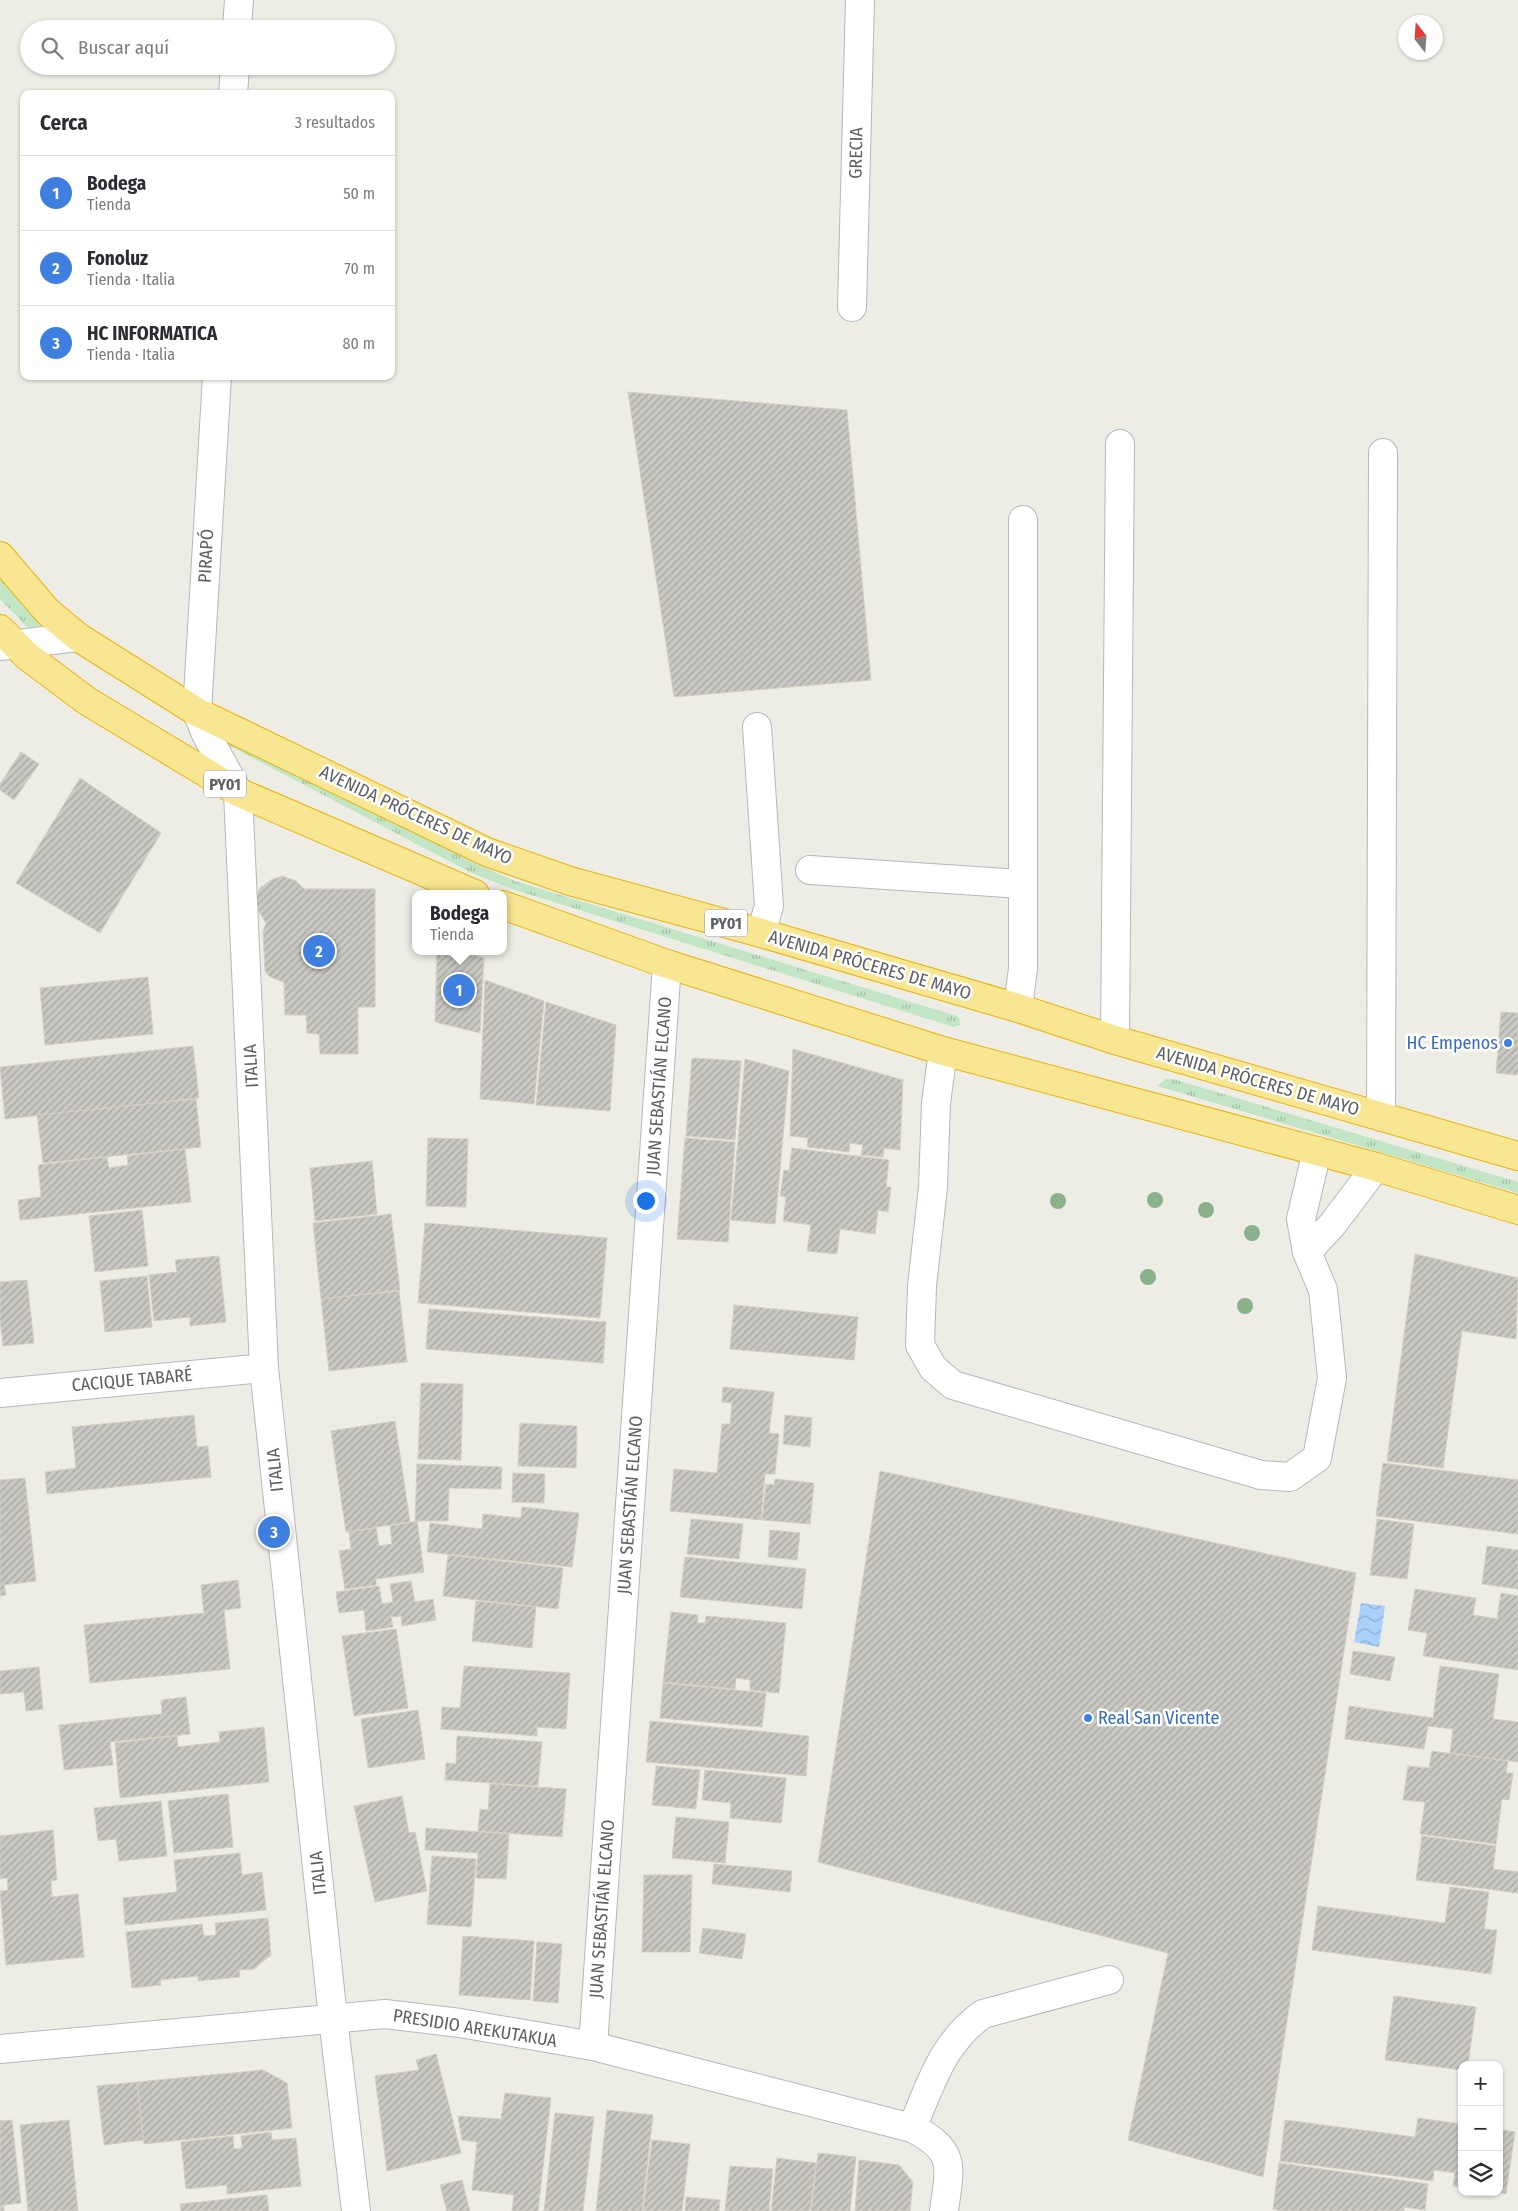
<!DOCTYPE html>
<html lang="es">
<head>
<meta charset="utf-8">
<style>
	body { margin:0; font-family:"Fira Sans Condensed",sans-serif; background:#f2f2f3; color:#2b2b33 }
	.controls { position:absolute; right:15px; bottom:15px; display:grid; overflow:hidden; border-radius:10px; box-shadow:0 1px 4px #0004 }
	.controls button { width:45px; height:45px; display:grid; place-items:center; padding:0; border:0; border-bottom:1px solid #e1e1e2; background:#fff; color:#2b2b33; font:25px sans-serif }
	.compass { position:absolute; left:1398px; top:15px; width:45px; height:45px; border-radius:50%; background:#fff; box-shadow:0 1px 4px #0004; rotate:343deg }
	.you { position:absolute; left:645px; top:1200px; width:18px; height:18px; margin:-12px; border:4px solid #fff; border-radius:50%; background:#1a73e8; box-shadow:0 0 0 8px #1a73e833 }
	.badge { display:grid; place-items:center; width:32px; height:32px; border-radius:50%; background:#2563eb; color:#fff; font-size:16px; font-weight:700 }
	.pin { position:absolute; translate:-50% -50%; border:2px solid #fff; box-shadow:0 1px 5px #0006 }
	.popup { position:absolute; left:412px; top:890px; width:95px; height:65px; box-sizing:border-box; display:grid; place-content:center; border-radius:10px; background:#fff; filter:drop-shadow(0 1px 4px #0005); font-size:16px; white-space:nowrap; color:#7c7c81 }
	.popup b { font-size:19px; color:#2b2b33 }
	.popup::after { content:''; position:absolute; left:50%; top:100%; margin-left:-10px; border:10px solid transparent; border-top-color:#fff }
	.list { margin:0; padding:0; list-style:none }
	h2 { display:flex; justify-content:space-between; align-items:center; height:65px; margin:0; padding:0 20px; font-size:21px }
	h2 small { font-size:16px; font-weight:400; color:#7c7c81 }
	.list li { display:grid; grid-template-columns:32px 1fr auto; gap:15px; align-items:center; box-sizing:border-box; height:75px; padding:0 20px; border-top:1px solid #e1e1e2 }
	.list b { display:block; font-size:19px; white-space:nowrap }
	.list p { margin:0; font-size:16px; white-space:nowrap; color:#7c7c81 }
	.list em { font-size:16px; font-style:normal; color:#7c7c81 }
	.icon { flex:none; width:28px; height:28px; fill:none; stroke:currentColor; stroke-width:2; stroke-linecap:round; stroke-linejoin:round }
	.map { position:relative; flex:none; width:1518px; height:2211px; overflow:hidden }
	.search { position:absolute; background:#fff; box-shadow:0 1px 4px #0004; left:20px; top:20px; width:375px; height:55px; display:flex; align-items:center; gap:12px; box-sizing:border-box; padding:0 18px; border-radius:28px; color:#7c7c81; font-size:19px }
	.panel { position:absolute; background:#fff; box-shadow:0 1px 4px #0004; left:20px; top:90px; width:375px; height:290px; border-radius:10px }
	.map>svg:first-child { display:block }
	.grass { fill:url(#grass-tufts) }
	.water { fill:url(#water-waves) }
	.building { fill:url(#building-hatch); stroke:#d3cfc3 }
	.lines { fill:none; stroke-linecap:round; stroke-linejoin:round }
	.minor-casing { stroke:#b5b7bb; stroke-width:30 }
	.highway-casing { stroke:#e9b40b; stroke-width:30 }
	.minor { stroke:#fff; stroke-width:28 }
	.highway { stroke:#f8e692; stroke-width:28 }
	.tree { fill:#8ab18a }
	.shop-dot { fill:#3f7fe0; stroke:#fff; stroke-width:2 }
	.labels { text-anchor:middle; dominant-baseline:central; stroke-width:5; stroke-linejoin:round; paint-order:stroke }
	.shield { fill:#fff; stroke:#8e9093; stroke-width:1 }
	.shield-label { font-size:16px; font-weight:bold; fill:#5d6065 }
	.street-label { font-size:18px; fill:#5d6065; stroke:#fff }
	.shop-label { font-size:18px; fill:#366cbe; stroke:#fff; text-anchor:end }
</style>
</head>
<body>
<div class="map">
<svg width="1518" height="2211" viewBox="0 0 1518 2211">
	<defs>
		<pattern id="grass-tufts" width="24" height="20" patternUnits="userSpaceOnUse" patternTransform="scale(1.25)"><rect width="24" height="20" fill="#c2e5c5"/><path d="M3 7l-1-3M5 7V3M7 7l1-3M15 17l-1-3M17 17v-4M19 17l1-3" fill="none" stroke="#a1bda4"/></pattern>
		<pattern id="water-waves" width="16" height="10" patternUnits="userSpaceOnUse" patternTransform="scale(1.25)"><rect width="16" height="10" fill="#a8d1fb"/><path d="M0 5q4-4 8 0t8 0" fill="none" stroke="#8cadcf"/></pattern>
		<pattern id="building-hatch" width="6" height="6" patternUnits="userSpaceOnUse" patternTransform="scale(1.25)"><rect width="6" height="6" fill="#cac8c2"/><path d="M-1 1l2-2M0 6l6-6M5 7l2-2" fill="none" stroke="#a7a6a1"/></pattern>
	</defs>
	<rect width="100%" height="100%" fill="#eeede5"/>
	<g class="grass">
		<polygon points="0,578 39,623 39,630 31,631 0,599"/>
		<polygon points="230,736 475,863 515,881 957,1016 959,1018 960,1025 954,1027 512,889 470,872 226,744 225,741"/>
		<polygon points="1166,1079 1173,1079 1518,1182 1518,1193 1157,1086"/>
	</g>
	<polygon class="water" points="1361,1603 1385,1606 1379,1647 1354,1642"/>
	<g class="building">
		<polygon points="628,392 847,410 871,680 674,697"/>
		<polygon points="21,752 39,764 14,800 0,790 0,784"/>
		<polygon points="80,778 161,833 100,933 16,883"/>
		<polygon points="282,876 296,881 304,889 375,889 375,1007 358,1007 358,1054 320,1054 319,1034 307,1033 306,1015 285,1015 284,982 270,977 265,971 263,932 266,923 255,905 255,896 261,887 271,880"/>
		<polygon points="437,951 457,951 484,958 480,1033 435,1022"/>
		<polygon points="148,977 153,1034 45,1045 40,988"/>
		<polygon points="485,980 544,1001 534,1104 480,1099"/>
		<polygon points="546,1002 616,1025 610,1111 536,1105"/>
		<polygon points="1501,1012 1518,1013 1518,1075 1496,1073"/>
		<polygon points="193,1046 199,1098 5,1119 0,1067"/>
		<polygon points="793,1049 903,1080 900,1150 884,1148 883,1157 861,1155 863,1145 850,1143 849,1152 807,1147 808,1138 790,1136"/>
		<polygon points="692,1058 741,1061 735,1140 686,1136"/>
		<polygon points="745,1059 789,1071 775,1224 731,1220"/>
		<polygon points="196,1099 201,1147 43,1163 37,1115"/>
		<polygon points="428,1138 468,1139 466,1207 426,1206"/>
		<polygon points="685,1138 735,1142 728,1242 677,1239"/>
		<polygon points="792,1148 889,1160 886,1187 891,1187 888,1212 878,1210 875,1234 840,1229 837,1254 807,1251 811,1225 783,1221 786,1197 780,1196 784,1170 789,1171"/>
		<polygon points="185,1149 191,1202 20,1220 18,1200 41,1197 38,1165 107,1157 109,1168 128,1165 127,1156"/>
		<polygon points="372,1161 377,1214 315,1221 310,1168"/>
		<polygon points="142,1210 148,1266 95,1272 89,1216"/>
		<polygon points="391,1214 400,1290 321,1299 313,1223"/>
		<polygon points="425,1223 607,1238 600,1318 418,1303"/>
		<polygon points="1415,1254 1518,1278 1516,1339 1462,1331 1443,1468 1387,1461"/>
		<polygon points="219,1256 226,1322 190,1326 190,1317 154,1321 149,1275 177,1272 175,1260"/>
		<polygon points="147,1276 152,1327 105,1332 100,1281"/>
		<polygon points="27,1280 34,1343 3,1346 0,1320 0,1282"/>
		<polygon points="399,1291 407,1362 329,1371 321,1299"/>
		<polygon points="734,1305 858,1317 854,1360 730,1349"/>
		<polygon points="429,1309 606,1322 603,1363 426,1349"/>
		<polygon points="421,1383 463,1384 461,1460 418,1459"/>
		<polygon points="723,1387 774,1392 769,1433 779,1434 775,1474 765,1474 761,1520 670,1511 674,1469 717,1473 722,1424 730,1424 732,1403 722,1402"/>
		<polygon points="194,1415 197,1447 208,1446 211,1477 47,1494 45,1472 76,1468 72,1427"/>
		<polygon points="785,1415 812,1418 810,1447 783,1444"/>
		<polygon points="395,1421 410,1522 346,1532 331,1431"/>
		<polygon points="520,1423 577,1426 576,1468 518,1466"/>
		<polygon points="1383,1463 1518,1480 1518,1534 1376,1516"/>
		<polygon points="417,1464 502,1467 501,1489 449,1488 448,1521 415,1521"/>
		<polygon points="880,1471 1356,1573 1263,2177 1128,2140 1168,1953 818,1862"/>
		<polygon points="513,1473 545,1474 544,1503 512,1502"/>
		<polygon points="25,1478 36,1581 4,1585 6,1595 0,1596 0,1480"/>
		<polygon points="775,1479 814,1483 810,1524 762,1520 766,1484 774,1485"/>
		<polygon points="522,1507 579,1513 572,1567 427,1552 430,1523 482,1529 483,1514 521,1518"/>
		<polygon points="691,1519 743,1524 739,1559 687,1554"/>
		<polygon points="1377,1519 1414,1524 1407,1579 1370,1575"/>
		<polygon points="417,1521 424,1572 376,1579 376,1585 345,1589 339,1551 351,1549 349,1532 376,1528 379,1546 392,1544 390,1526"/>
		<polygon points="770,1530 800,1533 797,1560 768,1557"/>
		<polygon points="1487,1546 1518,1550 1518,1589 1482,1584"/>
		<polygon points="448,1555 563,1568 558,1609 443,1596"/>
		<polygon points="685,1557 806,1569 802,1609 680,1597"/>
		<polygon points="238,1580 241,1608 224,1610 230,1669 90,1683 84,1625 204,1613 201,1585"/>
		<polygon points="411,1581 415,1602 433,1599 436,1620 402,1626 401,1616 391,1617 393,1627 366,1631 364,1610 339,1613 336,1592 379,1586 382,1604 393,1602 390,1584"/>
		<polygon points="1415,1589 1476,1598 1473,1615 1497,1619 1501,1593 1518,1596 1518,1670 1423,1656 1427,1633 1408,1630"/>
		<polygon points="476,1601 536,1607 532,1648 472,1641"/>
		<polygon points="671,1612 698,1615 697,1623 705,1623 706,1616 786,1623 779,1693 750,1690 750,1680 736,1678 735,1689 663,1682"/>
		<polygon points="396,1629 408,1708 354,1716 342,1636"/>
		<polygon points="1353,1651 1395,1657 1390,1681 1350,1674"/>
		<polygon points="464,1666 570,1673 566,1729 537,1727 537,1736 441,1729 442,1707 460,1708"/>
		<polygon points="1440,1666 1499,1674 1493,1719 1518,1722 1518,1762 1450,1753 1453,1729 1428,1726 1424,1749 1345,1739 1349,1706 1433,1718"/>
		<polygon points="39,1667 43,1709 26,1711 24,1692 0,1694 0,1671"/>
		<polygon points="663,1683 766,1693 762,1727 660,1718"/>
		<polygon points="186,1697 190,1734 110,1742 113,1765 64,1770 59,1725 162,1714 161,1700"/>
		<polygon points="418,1710 425,1759 368,1768 361,1719"/>
		<polygon points="650,1721 809,1736 806,1776 646,1762"/>
		<polygon points="264,1727 269,1782 120,1798 115,1743 177,1736 178,1747 220,1742 219,1732"/>
		<polygon points="457,1736 542,1742 538,1786 445,1780 446,1763 456,1764"/>
		<polygon points="1432,1751 1508,1761 1506,1773 1513,1773 1509,1800 1502,1799 1496,1844 1420,1834 1425,1802 1403,1800 1408,1766 1429,1768"/>
		<polygon points="656,1766 700,1770 696,1809 652,1805"/>
		<polygon points="705,1770 786,1778 781,1823 730,1818 731,1803 702,1800"/>
		<polygon points="490,1784 566,1789 562,1837 478,1831 480,1809 488,1810"/>
		<polygon points="228,1794 233,1847 174,1853 168,1801"/>
		<polygon points="402,1796 409,1833 415,1832 427,1891 375,1902 354,1806"/>
		<polygon points="161,1801 167,1856 119,1861 116,1839 98,1841 94,1808"/>
		<polygon points="676,1817 729,1822 725,1863 672,1858"/>
		<polygon points="426,1828 509,1834 506,1879 476,1878 478,1853 425,1850"/>
		<polygon points="53,1830 57,1880 51,1881 52,1897 78,1894 84,1957 6,1965 0,1891 8,1890 7,1878 0,1879 0,1836"/>
		<polygon points="1422,1836 1496,1846 1493,1869 1518,1872 1518,1893 1416,1880"/>
		<polygon points="240,1853 242,1875 262,1872 266,1910 125,1925 123,1898 177,1892 174,1860"/>
		<polygon points="432,1856 476,1859 471,1927 427,1924"/>
		<polygon points="714,1864 792,1871 790,1892 712,1884"/>
		<polygon points="644,1875 692,1875 690,1952 642,1952"/>
		<polygon points="1450,1887 1489,1892 1484,1929 1497,1930 1491,1974 1312,1950 1318,1906 1445,1923"/>
		<polygon points="268,1918 271,1955 254,1969 239,1970 240,1977 198,1981 198,1976 160,1980 161,1985 132,1988 126,1932 202,1924 204,1936 216,1935 215,1923"/>
		<polygon points="703,1928 746,1934 742,1959 699,1953"/>
		<polygon points="463,1936 534,1941 530,2000 459,1995"/>
		<polygon points="537,1942 562,1944 558,2003 533,2001"/>
		<polygon points="1394,1996 1476,2007 1468,2065 1462,2065 1462,2070 1385,2060"/>
		<polygon points="436,2054 461,2153 387,2171 375,2076 419,2070 416,2060"/>
		<polygon points="263,2070 287,2083 292,2128 144,2144 137,2082"/>
		<polygon points="137,2082 143,2140 104,2145 97,2086"/>
		<polygon points="505,2093 551,2098 538,2211 512,2211 514,2195 472,2190 477,2142 462,2140 458,2116 501,2119"/>
		<polygon points="607,2110 653,2115 642,2211 596,2211"/>
		<polygon points="555,2113 594,2117 583,2211 544,2211"/>
		<polygon points="1418,2118 1462,2124 1462,2188 1453,2186 1455,2173 1434,2170 1433,2181 1280,2161 1285,2120 1415,2137"/>
		<polygon points="12,2120 21,2203 4,2205 4,2211 0,2211 0,2121"/>
		<polygon points="69,2120 78,2211 28,2211 20,2125"/>
		<polygon points="1499,2129 1515,2132 1506,2194 1497,2192 1499,2192"/>
		<polygon points="271,2132 272,2140 296,2138 301,2186 227,2194 227,2185 186,2189 181,2142 233,2136 234,2149 242,2148 241,2136"/>
		<polygon points="652,2140 690,2144 682,2211 643,2211"/>
		<polygon points="818,2153 856,2157 850,2211 811,2211"/>
		<polygon points="777,2158 816,2163 810,2211 771,2211"/>
		<polygon points="859,2160 899,2165 913,2182 910,2211 855,2211"/>
		<polygon points="1279,2163 1428,2184 1425,2210 1404,2207 1404,2211 1280,2211 1273,2209"/>
		<polygon points="730,2166 773,2169 769,2211 725,2211"/>
		<polygon points="462,2180 470,2211 447,2211 440,2185"/>
		<polygon points="267,2195 269,2211 181,2211 180,2204"/>
		<polygon points="686,2197 720,2200 719,2211 685,2211"/>
	</g>
	<g class="lines">
		<g class="minor-casing">
			<g id="minor">
				<polyline points="237,29 239,0"/>
				<polyline points="233,94 235,66"/>
				<polyline points="852,307 860,0"/>
				<polyline points="217,376 197,712 206,734 238,792 264,1368 333,2018 356,2211"/>
				<polyline points="0,646 78,637"/>
				<polyline points="757,727 769,906 761,933"/>
				<polyline points="810,870 1022,884"/>
				<polyline points="1018,1008 1023,968 1023,520"/>
				<polyline points="1115,1040 1120,444"/>
				<polyline points="943,1051 936,1103 933,1187 922,1286 920,1345 933,1368 953,1385 1261,1475 1290,1477 1317,1458 1332,1378 1323,1290 1307,1252 1301,1219 1317,1151"/>
				<polyline points="1381,1117 1383,453"/>
				<polyline points="1307,1252 1332,1225 1376,1167"/>
				<polyline points="0,1393 264,1368"/>
				<polyline points="593,2046 667,964"/>
				<path d="M0,2049L385,2014L460,2023L593,2046L912,2128C957,2151 950,2166 944,2211"/>
				<path d="M912,2128C931,2084 942,2043 983,2014L1109,1980"/>
			</g>
		</g>
		<g class="highway-casing">
			<g id="highway">
				<polyline points="0,556 48,612 78,637 197,712 487,852 570,881 761,933 1018,1008 1115,1040 1518,1156"/>
				<polyline points="0,629 27,656 87,701 238,792 475,894"/>
				<polyline points="503,905 667,964 943,1051 1376,1167 1518,1210"/>
			</g>
		</g>
		<use href="#minor" class="minor"/>
		<use href="#highway" class="highway"/>
	</g>
	<g class="tree">
		<circle cx="1155" cy="1200" r="8"/>
		<circle cx="1058" cy="1201" r="8"/>
		<circle cx="1206" cy="1210" r="8"/>
		<circle cx="1252" cy="1233" r="8"/>
		<circle cx="1148" cy="1277" r="8"/>
		<circle cx="1245" cy="1306" r="8"/>
	</g>
	<g class="shop-dot">
		<circle cx="1508" cy="1043" r="5"/>
		<circle cx="1088" cy="1718" r="5"/>
	</g>
	<g class="labels">
		<g class="shield">
			<rect x="204" y="770.5" width="42" height="27" rx="4"/>
			<rect x="705" y="909.5" width="42" height="27" rx="4"/>
		</g>
		<g class="shield-label">
			<text x="225" y="784">PY01</text>
			<text x="726" y="923">PY01</text>
		</g>
		<g class="street-label">
			<text transform="translate(856 153) rotate(-89)">GRECIA</text>
			<text transform="translate(206 556) rotate(-87)">PIRAPÓ</text>
			<text transform="translate(416 815) rotate(25)">AVENIDA PRÓCERES DE MAYO</text>
			<text transform="translate(870 965) rotate(16)">AVENIDA PRÓCERES DE MAYO</text>
			<text transform="translate(251 1066) rotate(-93)">ITALIA</text>
			<text transform="translate(1258 1081) rotate(16)">AVENIDA PRÓCERES DE MAYO</text>
			<text transform="translate(659 1086) rotate(-86)">JUAN SEBASTIÁN ELCANO</text>
			<text transform="translate(132 1380) rotate(-5)">CACIQUE TABARÉ</text>
			<text transform="translate(275 1470) rotate(-96)">ITALIA</text>
			<text transform="translate(630 1505) rotate(-86)">JUAN SEBASTIÁN ELCANO</text>
			<text transform="translate(318 1873) rotate(-96)">ITALIA</text>
			<text transform="translate(602 1909) rotate(-86)">JUAN SEBASTIÁN ELCANO</text>
			<text transform="translate(475 2028) rotate(9)">PRESIDIO AREKUTAKUA</text>
		</g>
		<g class="shop-label">
			<text x="1498" y="1043">HC Empenos</text>
			<text x="1098" y="1718" text-anchor="start">Real San Vicente</text>
		</g>
	</g>
</svg>
<div class="controls">
<button>+</button>
<button>−</button>
<button><svg class="icon" aria-label="layers" viewBox="0 0 24 24"><path d="M12 4l9 5-9 5-9-5zM3 14l9 5 9-5"/></svg></button>
</div>
<svg class="compass" viewBox="-18 -18 36 36"><path d="M0-13l5 13h-10z" fill="#e53935"/><path d="M0 13l5-13h-10z" fill="#7c7c81"/></svg>
<div class="you"></div>
<div class="pin badge" style="left:459px;top:990px;background:#3f7fe0">1</div>
<div class="popup"><b>Bodega</b>Tienda</div>
<div class="pin badge" style="left:319px;top:951px;background:#3f7fe0">2</div>
<div class="pin badge" style="left:274px;top:1532px;background:#3f7fe0">3</div>
<div class="search"><svg class="icon" aria-label="search" viewBox="0 0 24 24"><circle cx="10" cy="10" r="6"/><path d="M15 15l6 6"/></svg>Buscar aquí</div>
<section class="panel">
<h2>Cerca<small>3 resultados</small></h2>
<ul class="list">
<li><span class="badge" style="background:#3f7fe0">1</span><div><b>Bodega</b><p>Tienda</p></div><em>50 m</em></li>
<li><span class="badge" style="background:#3f7fe0">2</span><div><b>Fonoluz</b><p>Tienda · Italia</p></div><em>70 m</em></li>
<li><span class="badge" style="background:#3f7fe0">3</span><div><b>HC INFORMATICA</b><p>Tienda · Italia</p></div><em>80 m</em></li>
</ul>
</section>
</div>
</body>
</html>
